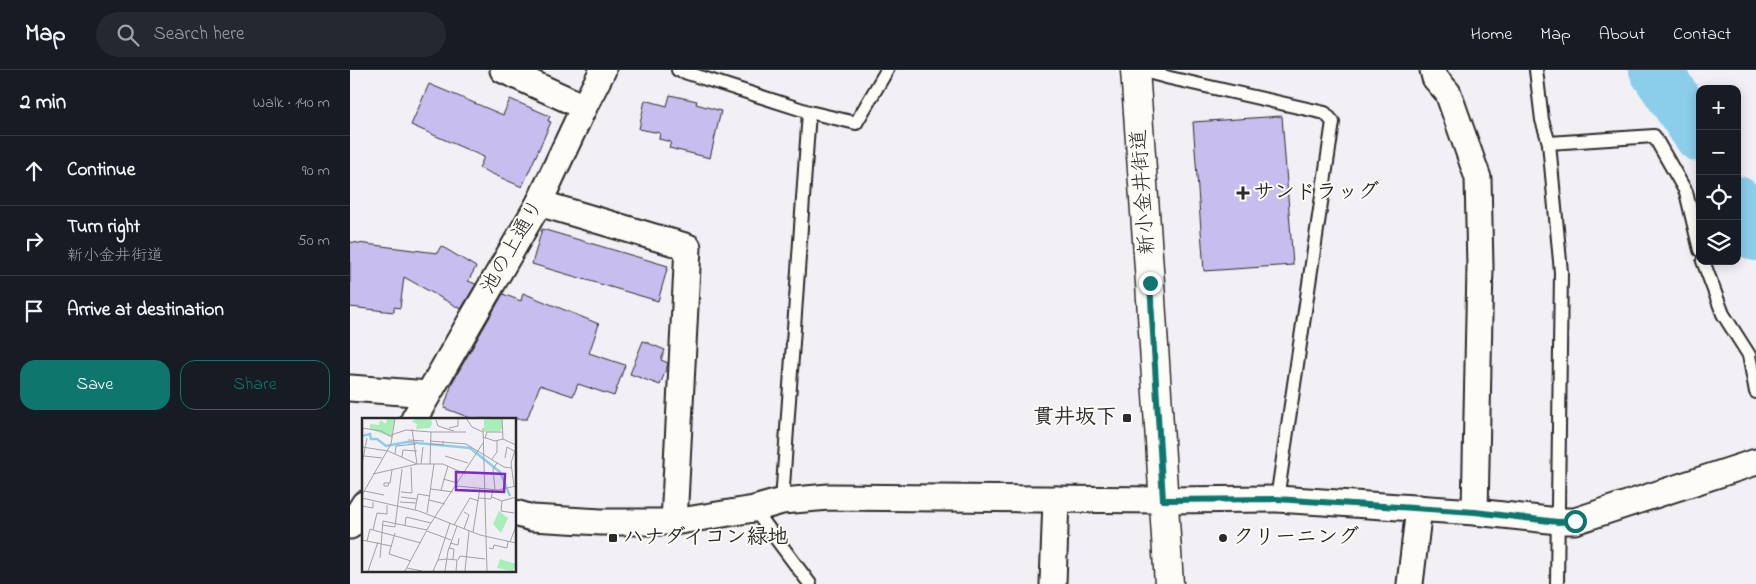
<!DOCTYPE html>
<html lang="en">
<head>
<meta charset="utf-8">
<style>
	body { margin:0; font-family:"Indie Flower","Klee One",sans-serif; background:#242831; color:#f1f3f6 }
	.controls { position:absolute; right:15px; top:15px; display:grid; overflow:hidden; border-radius:10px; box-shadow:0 2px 12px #0003 }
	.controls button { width:45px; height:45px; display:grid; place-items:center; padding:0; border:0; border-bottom:1px solid #363941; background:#171b24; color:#f1f3f6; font:25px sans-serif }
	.stop { position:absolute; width:15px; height:15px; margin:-11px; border:4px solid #0f766e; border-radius:50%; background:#fff }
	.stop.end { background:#0f766e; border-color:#fff; box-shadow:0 1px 5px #0008 }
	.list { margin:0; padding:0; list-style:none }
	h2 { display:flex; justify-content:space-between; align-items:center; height:65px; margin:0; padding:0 20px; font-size:21px }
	h2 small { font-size:16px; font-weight:400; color:#9ea1a6 }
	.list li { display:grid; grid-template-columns:32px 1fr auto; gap:15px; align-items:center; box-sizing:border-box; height:70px; padding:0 20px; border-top:1px solid #363941 }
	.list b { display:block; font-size:19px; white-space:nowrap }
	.list p { margin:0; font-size:16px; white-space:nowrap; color:#9ea1a6 }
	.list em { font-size:16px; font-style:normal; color:#9ea1a6 }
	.actions { display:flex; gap:10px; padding:15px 20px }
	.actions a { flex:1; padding:11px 0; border:1px solid #0f766e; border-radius:15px; text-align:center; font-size:18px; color:#0f766e }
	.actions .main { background:#0f766e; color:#fff }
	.icon { flex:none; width:28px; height:28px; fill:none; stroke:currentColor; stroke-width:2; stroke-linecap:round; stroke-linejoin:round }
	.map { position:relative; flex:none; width:1406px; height:514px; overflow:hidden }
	header { display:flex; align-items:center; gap:30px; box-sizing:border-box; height:70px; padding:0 25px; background:#171b24; border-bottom:1px solid #363941 }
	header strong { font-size:24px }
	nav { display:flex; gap:28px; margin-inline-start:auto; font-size:18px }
	.search { width:350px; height:45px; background:#242831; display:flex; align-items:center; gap:12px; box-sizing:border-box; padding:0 18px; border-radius:28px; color:#9ea1a6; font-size:19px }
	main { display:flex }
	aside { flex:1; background:#171b24 }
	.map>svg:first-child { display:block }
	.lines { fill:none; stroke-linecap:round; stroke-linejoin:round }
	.river { stroke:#8bceec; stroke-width:52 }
	.building { fill:#c8bdef; stroke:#2b2b2b }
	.lane-casing { stroke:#2b2b2b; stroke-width:16 }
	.street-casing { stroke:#2b2b2b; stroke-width:29 }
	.secondary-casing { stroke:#2b2b2b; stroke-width:31 }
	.lane { stroke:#fdfcf7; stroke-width:12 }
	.street { stroke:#fdfcf7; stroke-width:25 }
	.secondary { stroke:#fdfcf7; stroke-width:28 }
	.route { stroke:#0f766e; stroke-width:6 }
	.poi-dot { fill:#2b2b2b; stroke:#fdfcf7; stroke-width:2 }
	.labels { text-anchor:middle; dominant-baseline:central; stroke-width:4; stroke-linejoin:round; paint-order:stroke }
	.street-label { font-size:21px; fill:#2b2b2b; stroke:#fdfcf7 }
	.poi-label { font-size:21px; font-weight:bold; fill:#2b2b2b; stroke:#fdfcf7; text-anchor:start }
	.inset-river { fill:none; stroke:#8bceec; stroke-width:2.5 }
	.inset-road { fill:none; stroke:#a2a1a4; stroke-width:1 }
	.view { fill:#7b2cbf; fill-opacity:0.15; stroke:#7b2cbf; stroke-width:2.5 }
	.inset-edge { fill:none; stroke:#2b2b2b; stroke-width:2.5 }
</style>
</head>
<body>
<header>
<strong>Map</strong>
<div class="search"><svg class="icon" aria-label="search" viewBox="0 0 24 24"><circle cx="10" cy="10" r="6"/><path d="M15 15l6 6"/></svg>Search here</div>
<nav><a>Home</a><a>Map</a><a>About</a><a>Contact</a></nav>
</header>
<main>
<aside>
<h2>2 min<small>Walk · 140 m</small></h2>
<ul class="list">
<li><svg class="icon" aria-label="ahead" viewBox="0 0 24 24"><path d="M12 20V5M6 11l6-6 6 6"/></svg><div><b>Continue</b></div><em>90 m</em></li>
<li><svg class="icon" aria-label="right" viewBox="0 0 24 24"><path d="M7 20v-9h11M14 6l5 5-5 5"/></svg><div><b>Turn right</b><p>新小金井街道</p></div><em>50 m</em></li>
<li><svg class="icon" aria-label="arrive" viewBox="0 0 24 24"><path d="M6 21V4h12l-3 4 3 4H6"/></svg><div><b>Arrive at destination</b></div></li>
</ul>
<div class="actions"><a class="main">Save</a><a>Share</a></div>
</aside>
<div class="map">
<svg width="1406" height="514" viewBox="0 0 1406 514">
	<rect width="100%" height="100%" fill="#f2eff5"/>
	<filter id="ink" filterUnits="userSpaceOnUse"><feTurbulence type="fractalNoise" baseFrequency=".02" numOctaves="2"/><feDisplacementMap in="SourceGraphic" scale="10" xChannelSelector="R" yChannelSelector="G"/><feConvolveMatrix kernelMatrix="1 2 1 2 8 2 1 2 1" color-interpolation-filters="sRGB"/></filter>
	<g filter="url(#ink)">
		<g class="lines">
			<g class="river">
				<polyline points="1305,0 1350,66"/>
				<polyline points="1387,132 1406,165"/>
			</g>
		</g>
		<g class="building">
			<polygon points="79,14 153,45 160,29 200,46 198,51 201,52 172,117 129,98 134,87 61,55"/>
			<polygon points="320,25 347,31 346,34 371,41 360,88 319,78 321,72 309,69 310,63 289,59 295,30 317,36"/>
			<polygon points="932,46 943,195 854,201 843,52"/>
			<polygon points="192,159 318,196 308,231 182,194"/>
			<polygon points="0,172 87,183 91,176 126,197 118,211 126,214 111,239 54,207 50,238 44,237 44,242 0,237"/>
			<polygon points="173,223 249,254 239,283 275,295 264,326 228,314 223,326 190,315 177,349 123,349 94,338 102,313 153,224 171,231"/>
			<polygon points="293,271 315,280 311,290 318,293 317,297 310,315 280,304"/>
		</g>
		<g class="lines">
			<g class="lane-casing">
				<g id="lane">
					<polyline points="328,0 459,42 506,53 537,0"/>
					<polyline points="790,0 820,8 975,43 983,52 927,429"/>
					<polyline points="1186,0 1192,50 1199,73 1211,202 1207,514"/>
					<polyline points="1199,73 1304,66 1336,122 1350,180"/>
					<polyline points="1353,191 1373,244 1399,285 1406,322"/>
					<polyline points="432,431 459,42"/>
					<polyline points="404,439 460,514"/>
				</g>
			</g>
			<g class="street-casing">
				<g id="street">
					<polyline points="153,0 234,37"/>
					<polyline points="1083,0 1085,8 1098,23 1128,108 1130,197 1125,442"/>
					<polyline points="189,133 338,177 324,452"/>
					<polyline points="0,318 78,324"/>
					<polyline points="64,349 189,133 234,37 253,0"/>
					<polyline points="165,443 182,448 251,452 324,452 404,439 432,431 479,427 813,430 927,429 1125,442 1208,451 1225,451 1406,392"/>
					<polyline points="0,456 14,434"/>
					<polyline points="703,514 706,429"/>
					<polyline points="1060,514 1069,438"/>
				</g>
			</g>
			<g class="secondary-casing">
				<polyline id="secondary" points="785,0 800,213 819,514"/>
			</g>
			<use href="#lane" class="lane"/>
			<use href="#street" class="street"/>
			<use href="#secondary" class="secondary"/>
		</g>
	</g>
	<g class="lines" filter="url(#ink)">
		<polyline class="route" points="800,213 813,430 926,429 1125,442 1208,452 1225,451"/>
	</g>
	<g class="poi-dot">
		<path d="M890.5 115.5h5v5h5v5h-5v5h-5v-5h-5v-5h5z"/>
		<rect x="772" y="343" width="10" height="10" rx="2.5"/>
		<rect x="258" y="463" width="10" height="10" rx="2.5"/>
		<circle cx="873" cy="468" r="5"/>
	</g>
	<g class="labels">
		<g class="street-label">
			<text transform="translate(794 122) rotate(-94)">新小金井街道</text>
			<text transform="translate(163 177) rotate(-60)">池の上通り</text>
		</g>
		<g class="poi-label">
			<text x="903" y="123">サンドラッグ</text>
			<text x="767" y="348" text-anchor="end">貫井坂下</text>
			<text x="273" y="468">ハナダイコン緑地</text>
			<text x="883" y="468">クリーニング</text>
		</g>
	</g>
	<g transform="translate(12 348)">
		<rect width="154" height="154" fill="#f2eff5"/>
		<path d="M25,0H33L29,19L8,11V6L17,7L18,2L24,6ZM54,0H69L70,6L68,10L54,11L55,6L50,4ZM140,0L141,9L138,13L122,14V2ZM137,93L146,100L139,115L131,106ZM138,141L154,146L151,153L135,150Z" fill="#a8eeb9"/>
		<path class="inset-river" d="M0,18L8,16L9,21H15L24,28L45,24L108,30L138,54L148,78"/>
		<path class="inset-road" d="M104,0L110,9L121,14M140,0L141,21M74,2L76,8L92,13M0,10L19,13L30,19M87,10L96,8V0M121,10L125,153M69,14H104M29,17L44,12L69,14L68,46M121,19L133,23L141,21L154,27M123,20L125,14H141M46,22L62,23M68,23L104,26L142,49L149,50M69,26L81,27V23M0,29L26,33L55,46H81L103,56M33,36L34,28L54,26M2,38L20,40M83,38L106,45M40,39L41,32L55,33M143,40L145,29L152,33M130,41L135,34V23M0,46L5,20M59,46L61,29M11,56L55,46L50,11M81,61L96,65M27,65L26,68H22V65H28L30,52M95,68L136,72L154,68M152,68L149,45L154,29M69,71L91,74M133,71L131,51L135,45M79,72L86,48M2,73L22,77M39,74L50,75L49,49M0,77L29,26L33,0M39,79L55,81M130,79L140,83L154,79M0,80L57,93L118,117L154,125M117,80L129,81L131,71M67,82L83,86M140,83L139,93L152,95M38,84L54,85M25,87V96L15,95L11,112L59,125M0,88L11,90V84M53,92L56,76L68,78M102,94L107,97L102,111M65,95L72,46M20,107L33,109L40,51M43,107L44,99L69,105M92,107L108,80L117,83M65,113L89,122M111,114L118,70M33,115L27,136L49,143M0,122L29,128M5,123L8,111L11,112M148,124L154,108M88,125L96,127L97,120M87,130L92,131L91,141M127,130L131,131L132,127L145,130L146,123M18,140L21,103L65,112M76,142L88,105M96,142L98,138L123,141M45,150L60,153M6,153L16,124M43,153L67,108L121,25M71,153L76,142L85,141L95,142L94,153M83,153L86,133L95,108M103,153L107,113"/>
		<path class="view" d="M94,54L143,56L142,74L94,72Z"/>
		<rect width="154" height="154" class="inset-edge"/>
	</g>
</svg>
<div class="controls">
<button>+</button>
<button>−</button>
<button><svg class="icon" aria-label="locate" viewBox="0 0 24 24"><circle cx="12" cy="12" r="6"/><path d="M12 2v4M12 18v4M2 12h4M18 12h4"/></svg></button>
<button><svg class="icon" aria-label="layers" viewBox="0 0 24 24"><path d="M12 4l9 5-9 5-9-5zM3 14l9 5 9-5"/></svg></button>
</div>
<div class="stop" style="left:1225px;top:451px"></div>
<div class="stop end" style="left:800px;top:213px"></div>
</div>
</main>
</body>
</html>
